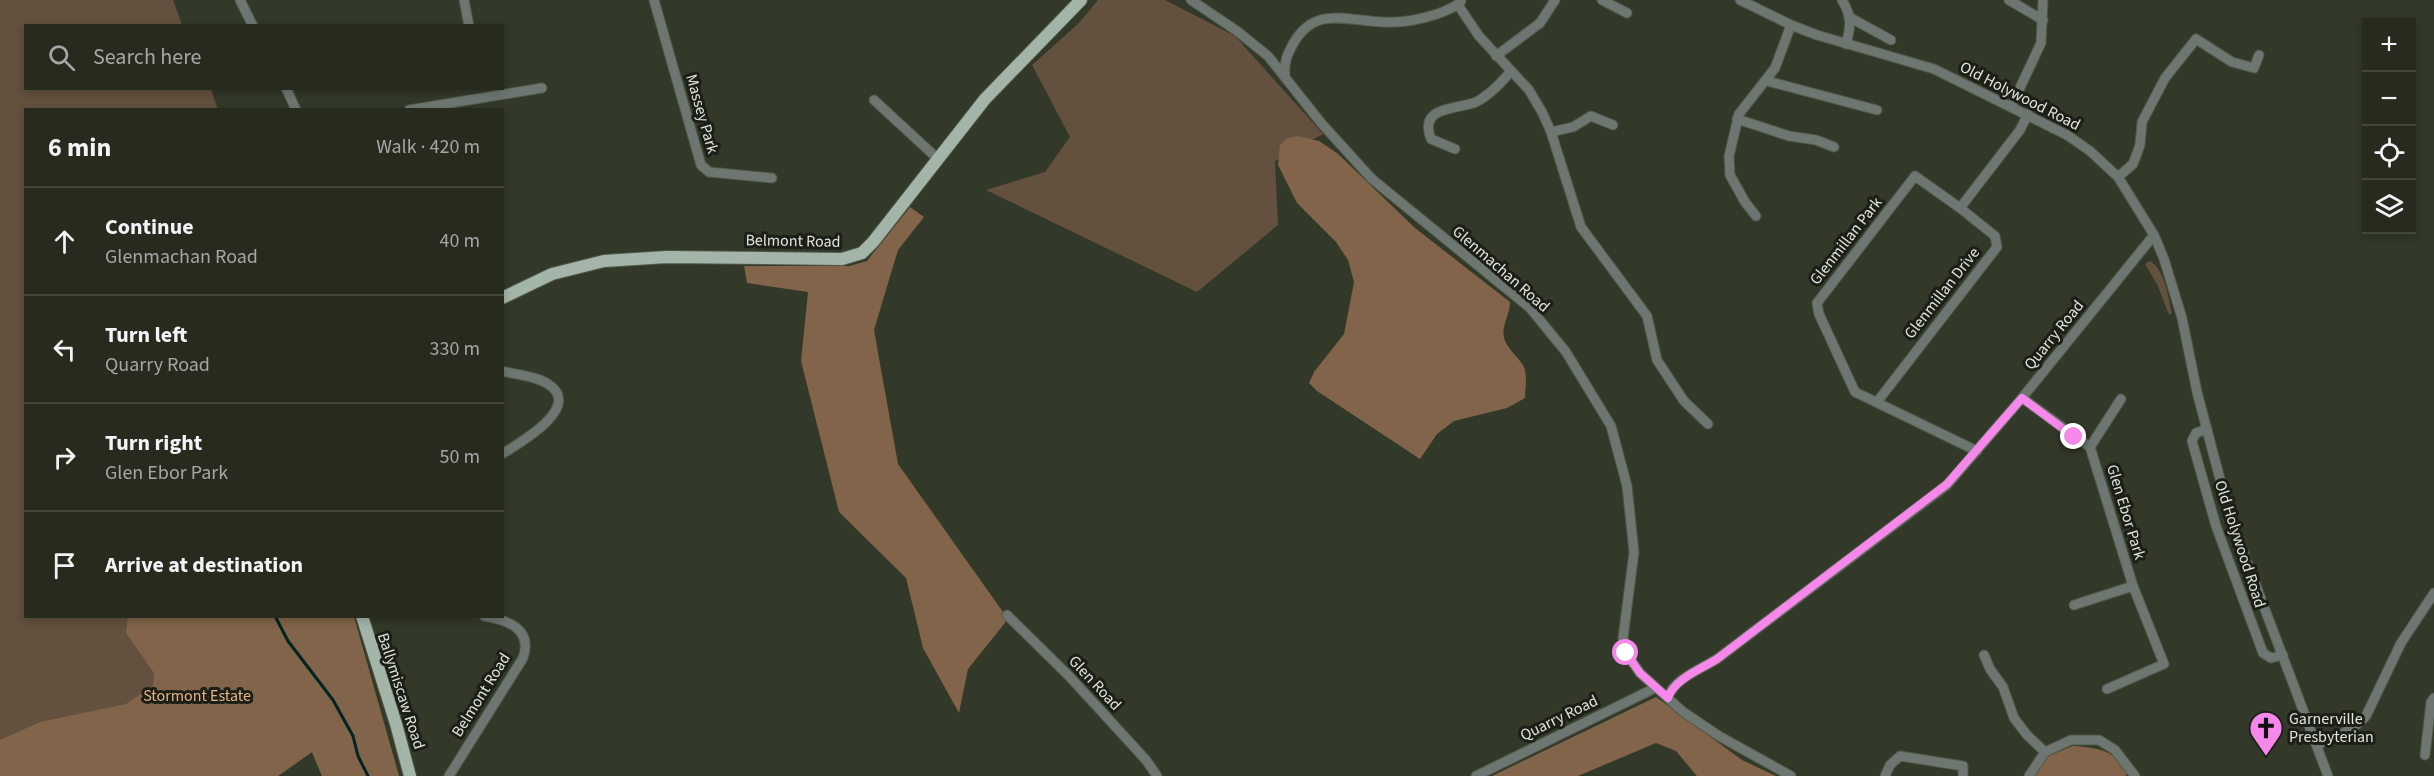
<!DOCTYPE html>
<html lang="en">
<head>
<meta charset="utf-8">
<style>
	body { margin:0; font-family:"Source Sans 3",sans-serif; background:#32372b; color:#f1f3f6 }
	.controls { position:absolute; right:18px; top:18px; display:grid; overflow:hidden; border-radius:0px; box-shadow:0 3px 9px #0003 }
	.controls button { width:54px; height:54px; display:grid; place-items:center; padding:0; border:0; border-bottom:2px solid #42473c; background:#262b1e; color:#f1f3f6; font:30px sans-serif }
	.stop { position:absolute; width:18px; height:18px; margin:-14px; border:4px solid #f788eb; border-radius:50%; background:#fff }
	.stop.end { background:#f788eb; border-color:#fff; box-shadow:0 2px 6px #0008 }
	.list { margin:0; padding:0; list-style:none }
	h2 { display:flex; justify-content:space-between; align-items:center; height:78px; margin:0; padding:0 24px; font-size:26px }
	h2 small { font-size:20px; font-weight:400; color:#a4a7a4 }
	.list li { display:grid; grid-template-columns:39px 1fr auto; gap:18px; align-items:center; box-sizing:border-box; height:108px; padding:0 24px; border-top:2px solid #42473c }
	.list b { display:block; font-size:22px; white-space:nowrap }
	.list p { margin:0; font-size:20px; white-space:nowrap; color:#a4a7a4 }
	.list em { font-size:20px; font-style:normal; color:#a4a7a4 }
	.icon { flex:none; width:33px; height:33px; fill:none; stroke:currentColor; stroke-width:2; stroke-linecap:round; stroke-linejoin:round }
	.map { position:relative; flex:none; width:2434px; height:776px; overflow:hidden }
	.search { position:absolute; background:#262b1e; box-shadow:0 3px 9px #0003; left:24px; top:24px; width:480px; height:66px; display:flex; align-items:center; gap:15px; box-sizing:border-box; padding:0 21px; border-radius:0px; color:#a4a7a4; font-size:22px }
	.panel { position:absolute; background:#262b1e; box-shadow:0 3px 9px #0003; left:24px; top:108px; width:480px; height:510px; border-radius:0px }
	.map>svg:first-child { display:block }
	.green { fill:#63503e }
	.forest { fill:#816449 }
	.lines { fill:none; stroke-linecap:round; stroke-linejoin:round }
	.stream { stroke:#002522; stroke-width:3 }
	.minor-casing { stroke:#515848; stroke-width:11 }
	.major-casing { stroke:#515848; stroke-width:14 }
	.minor { stroke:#6d7670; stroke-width:9 }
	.major { stroke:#a3b5a9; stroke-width:12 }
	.route { stroke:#f788eb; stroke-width:8 }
	.labels { text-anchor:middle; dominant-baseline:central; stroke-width:6; stroke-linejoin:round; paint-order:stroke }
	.street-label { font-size:16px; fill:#e0e4da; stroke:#1c1f17 }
	.park-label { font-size:16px; fill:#e6b485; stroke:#1c1f17 }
	.poi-label { font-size:16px; fill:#e0e4da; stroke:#1c1f17; text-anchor:start }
</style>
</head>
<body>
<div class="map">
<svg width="2434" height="776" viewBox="0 0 2434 776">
	<rect width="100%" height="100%" fill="#323928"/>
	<g class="green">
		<polygon points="0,0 173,0 182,25 26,26 26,88 211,89 218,110 26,110 26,616 354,617 399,776 322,776 312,752 278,776 0,776"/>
		<polygon points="1098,0 1165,0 1235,36 1323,134 1275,161 1278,225 1197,292 986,190 1045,172 1070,137 1032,65 1079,23"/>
		<path d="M2150,261C2165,270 2168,297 2172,313L2169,315L2158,286L2145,264Z"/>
	</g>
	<g class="forest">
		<path d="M1298,136L1319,141L1337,153L1415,228L1510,302C1510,315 1501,326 1504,338C1507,348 1517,356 1523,365C1528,374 1525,387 1525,398L1507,408L1454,421L1437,434L1420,459L1317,391L1309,383L1314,372L1344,334L1354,282L1348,260L1336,242L1297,203L1278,165L1280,145L1288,138Z"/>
		<polygon points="910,207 924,217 898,250 874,330 898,464 1008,619 968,669 959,713 923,648 906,578 839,512 801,361 808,292 747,283 744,266 849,266 867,261"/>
		<polygon points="128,617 354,617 399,776 322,776 312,752 278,776 0,776 0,740 40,722 126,704 153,686 154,673 126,633"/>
		<polygon points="1656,697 1742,760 1776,776 1697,776 1676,751 1656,743 1578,776 1492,776"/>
		<path d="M2073,746C2100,748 2111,750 2129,770L2126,776H2034L2048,756Z"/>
	</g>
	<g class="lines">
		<polyline class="stream" points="275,616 288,641 333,700 353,736 358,756 368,776"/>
		<g class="minor-casing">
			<g id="minor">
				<polyline points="240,0 253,26"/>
				<polyline points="464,0 469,26"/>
				<polyline points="654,0 701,165 709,172 772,178"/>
				<polyline points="1191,0 1237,31 1268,56 1322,124 1372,179 1530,308 1566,352 1611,426 1627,486 1634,552 1623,638 1626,653 1640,673 1682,711 1719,736 1791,776"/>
				<polyline points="1602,0 1627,13"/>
				<polyline points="1740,0 1791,25 1817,35 1934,69 2067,135 2090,151 2118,177 2154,235 2164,259 2182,318 2197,392 2230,517 2328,776"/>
				<path d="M1842,0C1852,16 1851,27 1846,44"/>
				<polyline points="2009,0 2043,20"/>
				<polyline points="1458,5 1479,36 1529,90 1542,112 1551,132 1581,227 1647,316 1657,360 1684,401 1708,424"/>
				<polyline points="1849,17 1891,40"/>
				<polyline points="1496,56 1540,23 1555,0"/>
				<path d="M1285,74C1284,62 1287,55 1293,44C1315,5 1346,21 1383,22C1402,23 1419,20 1437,14C1445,11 1455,8 1461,1"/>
				<polyline points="1767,81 1877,110"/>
				<polyline points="286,88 296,110"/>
				<polyline points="874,100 938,159"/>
				<polyline points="2011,107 2041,43 2043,0"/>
				<polyline points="409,110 542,88"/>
				<polyline points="1737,119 1789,136 1816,140 1834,147"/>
				<polyline points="1551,132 1573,127 1591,116 1613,125"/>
				<path d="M1455,149L1431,139C1418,105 1457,110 1476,102C1490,95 1501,83 1511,71"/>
				<polyline points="2118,177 2133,164 2140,145 2142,122 2165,78 2196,39 2232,62 2254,68 2259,55"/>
				<polyline points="1756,216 1745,202 1730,175 1729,156 1739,114 1775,68 1791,25"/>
				<path d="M502,371C517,375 536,376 548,384C584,407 519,443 502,454"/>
				<polyline points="2022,398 2090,447 2133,586 2164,664 2107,689"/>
				<polyline points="1877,402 1997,247 1995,236 1960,208"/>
				<polyline points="2207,429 2196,433 2192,441 2216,526 2263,653 2271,658 2283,655"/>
				<polyline points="2090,447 2121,399"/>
				<polyline points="1977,451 1855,392 1819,314 1817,303 1915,176 1960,208 2020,130 2028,114"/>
				<polyline points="2074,605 2133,586"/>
				<polyline points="1007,615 1069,676 1146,760 1157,776"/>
				<polyline points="1984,655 1990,669 2003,687 2014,718 2027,735 2045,752"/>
				<path d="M1668,697C1674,679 1701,669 1717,659L1947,485L2022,398L2154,235"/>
				<path d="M2317,745C2335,737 2353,731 2366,716L2401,643L2434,593"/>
				<polyline points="2425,755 2431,702 2434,698"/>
				<path d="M449,776L523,658C533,629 508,620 484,616"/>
				<polyline points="1476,776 1655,688"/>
				<polyline points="1885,776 1890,765 1900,756 1963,766 1963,776"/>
				<polyline points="2029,776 2045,752 2071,740 2099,740 2115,750 2135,776"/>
			</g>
		</g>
		<g class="major-casing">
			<g id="major">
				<polyline points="502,298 552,274 604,261 667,257 842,259 862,253 873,242 985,99 1081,0"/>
				<polyline points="362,616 396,724 410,776"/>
			</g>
		</g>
		<use href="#minor" class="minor"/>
		<use href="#major" class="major"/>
	</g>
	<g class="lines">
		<path class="route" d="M1626,653L1640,673L1668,698C1674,679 1701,669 1717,659L1947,484L2022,398L2074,437"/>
	</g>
	<defs>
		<g id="church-pin" transform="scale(1.725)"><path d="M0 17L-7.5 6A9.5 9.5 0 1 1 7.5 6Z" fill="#f788eb" stroke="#1c1f17"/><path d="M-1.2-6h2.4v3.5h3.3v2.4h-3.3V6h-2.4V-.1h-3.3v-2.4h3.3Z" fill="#111"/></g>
	</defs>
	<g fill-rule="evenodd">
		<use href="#church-pin" x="2266" y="728"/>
	</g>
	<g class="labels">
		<g class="street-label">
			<text transform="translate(2020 96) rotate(27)">Old Holywood Road</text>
			<text transform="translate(702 114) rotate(74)">Massey Park</text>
			<text transform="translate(793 241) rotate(1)">Belmont Road</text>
			<text transform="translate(1846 241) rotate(-52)">Glenmillan Park</text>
			<text transform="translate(1501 269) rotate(41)">Glenmachan Road</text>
			<text transform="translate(1942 293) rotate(-52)">Glenmillan Drive</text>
			<text transform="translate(2054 335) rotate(-51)">Quarry Road</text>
			<text transform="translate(2126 512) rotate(73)">Glen Ebor Park</text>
			<text transform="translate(2240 544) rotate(72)">Old Holywood Road</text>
			<text transform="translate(1095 683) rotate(47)">Glen Road</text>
			<text transform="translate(401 691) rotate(72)">Ballymiscaw Road</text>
			<text transform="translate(481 695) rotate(-58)">Belmont Road</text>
			<text transform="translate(1559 718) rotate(-26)">Quarry Road</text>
		</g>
		<g class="park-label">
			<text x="197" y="696">Stormont Estate</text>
		</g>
		<g class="poi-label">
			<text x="2289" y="719">Garnerville<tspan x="2289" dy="18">Presbyterian</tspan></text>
		</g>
	</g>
</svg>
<div class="controls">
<button>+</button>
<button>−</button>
<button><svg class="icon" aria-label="locate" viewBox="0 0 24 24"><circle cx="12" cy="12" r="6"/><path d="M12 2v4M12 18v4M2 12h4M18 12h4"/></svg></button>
<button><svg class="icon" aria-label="layers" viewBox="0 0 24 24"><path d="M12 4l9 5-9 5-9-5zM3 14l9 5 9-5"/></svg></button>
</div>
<div class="stop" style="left:1626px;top:653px"></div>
<div class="stop end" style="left:2074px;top:437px"></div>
<div class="search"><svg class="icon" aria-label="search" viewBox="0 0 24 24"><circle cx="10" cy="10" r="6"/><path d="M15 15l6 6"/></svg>Search here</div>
<section class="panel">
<h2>6 min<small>Walk · 420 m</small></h2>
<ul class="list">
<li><svg class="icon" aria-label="ahead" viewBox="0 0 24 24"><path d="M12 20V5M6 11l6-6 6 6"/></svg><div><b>Continue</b><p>Glenmachan Road</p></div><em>40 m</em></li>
<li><svg class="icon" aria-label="left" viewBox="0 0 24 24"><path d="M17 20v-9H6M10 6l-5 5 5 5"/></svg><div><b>Turn left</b><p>Quarry Road</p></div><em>330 m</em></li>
<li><svg class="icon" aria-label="right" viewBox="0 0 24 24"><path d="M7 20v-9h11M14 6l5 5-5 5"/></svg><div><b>Turn right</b><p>Glen Ebor Park</p></div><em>50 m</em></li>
<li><svg class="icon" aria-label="arrive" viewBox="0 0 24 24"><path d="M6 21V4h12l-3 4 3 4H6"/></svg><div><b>Arrive at destination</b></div></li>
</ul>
</section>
</div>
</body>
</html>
